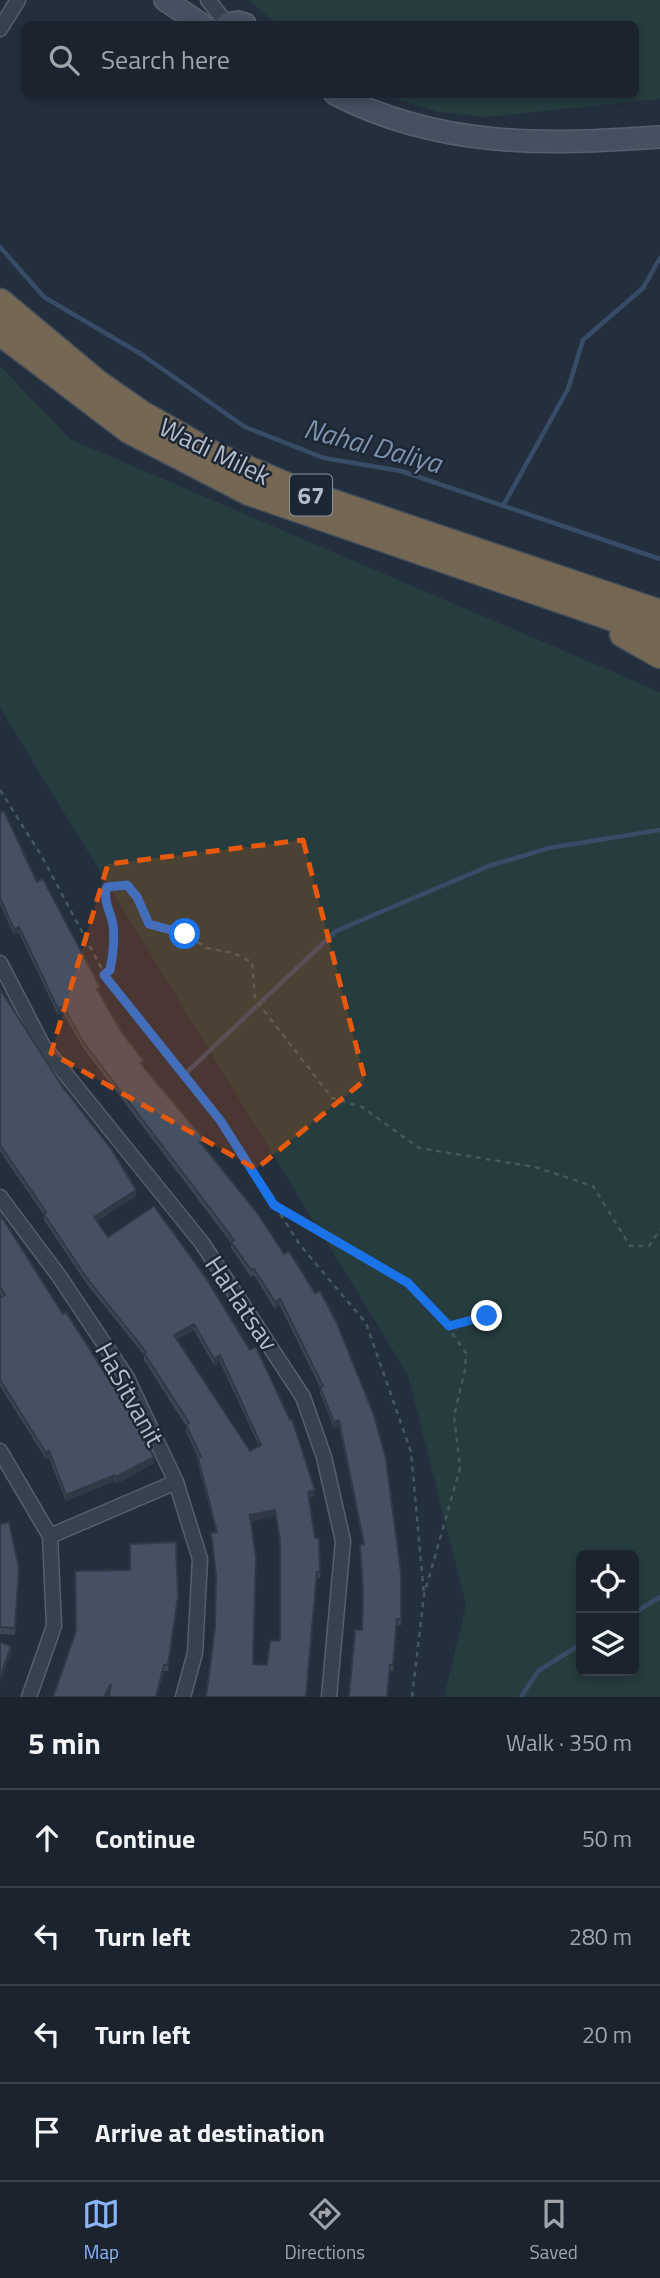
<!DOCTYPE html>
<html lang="en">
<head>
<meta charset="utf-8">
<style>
	body { margin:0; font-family:"Titillium Web",sans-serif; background:#242b36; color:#f1f3f6 }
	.controls { position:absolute; right:21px; bottom:21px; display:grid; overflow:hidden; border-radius:10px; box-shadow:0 4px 10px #0003 }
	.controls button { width:63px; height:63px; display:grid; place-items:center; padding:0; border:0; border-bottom:2px solid #39404a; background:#1b232e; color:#f1f3f6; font:35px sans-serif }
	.stop { position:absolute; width:21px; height:21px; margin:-16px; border:5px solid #1a73e8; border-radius:50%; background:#fff }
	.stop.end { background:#1a73e8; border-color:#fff; box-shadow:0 2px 7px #0008 }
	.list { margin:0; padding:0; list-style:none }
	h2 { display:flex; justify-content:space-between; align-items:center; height:91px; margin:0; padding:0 28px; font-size:30px }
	h2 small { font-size:23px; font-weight:400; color:#a0a4aa }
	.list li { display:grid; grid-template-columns:46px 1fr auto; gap:21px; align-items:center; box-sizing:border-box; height:98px; padding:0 28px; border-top:2px solid #39404a }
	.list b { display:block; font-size:26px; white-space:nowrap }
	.list em { font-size:23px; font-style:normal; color:#a0a4aa }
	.icon { flex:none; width:38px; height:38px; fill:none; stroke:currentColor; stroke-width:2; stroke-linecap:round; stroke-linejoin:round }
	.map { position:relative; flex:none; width:660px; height:1697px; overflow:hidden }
	.search { position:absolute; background:#1b232e; box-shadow:0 4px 10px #0003; left:21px; right:21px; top:21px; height:77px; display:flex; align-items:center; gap:18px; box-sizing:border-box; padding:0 24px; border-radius:10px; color:#a0a4aa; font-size:26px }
	.sheet { height:483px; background:#1b232e }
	nav { display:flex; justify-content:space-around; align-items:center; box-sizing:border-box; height:98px; border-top:2px solid #39404a; background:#1b232e; font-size:19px; color:#a0a4aa }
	nav a { display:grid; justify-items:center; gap:4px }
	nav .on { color:#8ab4f8 }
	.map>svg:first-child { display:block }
	.green { fill:#263c3f; fill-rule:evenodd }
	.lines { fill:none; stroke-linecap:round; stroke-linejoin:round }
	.stream { stroke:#394c67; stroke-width:4.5 }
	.street-casing { stroke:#565f6c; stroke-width:17 }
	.secondary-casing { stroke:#565f6c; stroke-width:24 }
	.highway-casing { stroke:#434c59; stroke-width:29 }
	.path { stroke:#44595c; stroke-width:2.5; stroke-dasharray:5 5; stroke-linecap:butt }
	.street { stroke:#38414e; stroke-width:14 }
	.secondary { stroke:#465061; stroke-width:21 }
	.highway { stroke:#746855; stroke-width:26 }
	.wall { fill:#3b4654; fill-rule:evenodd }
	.shaded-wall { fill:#303945 }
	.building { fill:#455162; stroke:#303945; stroke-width:2; fill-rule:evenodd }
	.route { stroke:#1a73e8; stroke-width:9 }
	.marked { fill:#e8590c; fill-opacity:0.2; stroke:#e8590c; stroke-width:5; stroke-dasharray:14 9; stroke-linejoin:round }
	.labels { text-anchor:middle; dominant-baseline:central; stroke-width:5; stroke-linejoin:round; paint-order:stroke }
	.shield { fill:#1d2633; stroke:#878f9c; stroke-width:2 }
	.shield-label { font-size:24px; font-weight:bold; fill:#b4bcc9 }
	.street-label { font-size:26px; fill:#b4bcc9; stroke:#1d2633 }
	.water-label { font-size:28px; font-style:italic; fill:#7c92b1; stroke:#1d2633 }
</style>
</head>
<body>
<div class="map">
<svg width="660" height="1697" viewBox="0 0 660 1697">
	<rect width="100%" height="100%" fill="#242f3e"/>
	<g class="green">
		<polygon points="248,0 660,0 660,99 485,117 438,112 384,95 636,94 636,24 277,24"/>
		<path d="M0,366L70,439L660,692V1697H444L466,1605L408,1375L0,708ZM581,1555H634V1671H581Z"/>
	</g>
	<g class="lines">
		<g class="stream">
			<polyline points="0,247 44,297 141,354 245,427 324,458 401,471 660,559"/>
			<polyline points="503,506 568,389 583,340 643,288 660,258"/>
			<polyline points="184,1075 336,931 489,866 549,848 660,830"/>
			<polyline points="634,1613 660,1597"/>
			<polyline points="521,1697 538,1671 581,1644"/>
		</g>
		<g class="street-casing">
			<g id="street">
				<polyline points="208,0 227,24"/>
				<polyline points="0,29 18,0"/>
				<polyline points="0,963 43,1046 202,1243 303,1397 324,1457 343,1541 329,1697"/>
				<polyline points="0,1197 59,1276 127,1378 176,1482 50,1536"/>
				<polyline points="0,1451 50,1536 54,1626 29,1697"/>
				<polyline points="176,1482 200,1559 195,1653 183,1697"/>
			</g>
		</g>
		<g class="secondary-casing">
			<g id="secondary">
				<polyline points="165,0 201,24"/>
				<polyline points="227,24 238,22 245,24"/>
				<path d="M335,94C439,148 546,145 660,137"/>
			</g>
		</g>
		<g class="highway-casing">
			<g id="highway">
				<polyline points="0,302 97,383 140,413 214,455 304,493 660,613"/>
				<polyline points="0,332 129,430 249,492 660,634"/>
				<polyline points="623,634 660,655"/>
			</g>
		</g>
		<g class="path">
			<polyline points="0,790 41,855 111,986 220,1120 300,1245 366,1323 411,1452 424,1595"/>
			<path d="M104,975L110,970C113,955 115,940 113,925C111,912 102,899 107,887L127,885L137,897L149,924L185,934L207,948L233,953L252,962L255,999L332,1098L362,1107L419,1148L535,1167L593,1186L630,1246H649L660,1229"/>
			<polyline points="276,1206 408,1283 435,1309 466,1353 465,1370 454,1416 460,1468 424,1595 412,1697"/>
			<polyline points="449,1326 487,1316"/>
		</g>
		<use href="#street" class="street"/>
		<use href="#secondary" class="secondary"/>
		<use href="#highway" class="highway"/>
	</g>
	<g class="wall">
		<polygon points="0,812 37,882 122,1033 143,1067 258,1214 401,1573 401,1625 397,1626 393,1671 390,1671 362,1630 363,1594 363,1544 339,1427 334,1428 320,1393 320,1387 280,1306 275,1309 254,1275 251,1277 231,1248 231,1243 84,1049 63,1013 58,1015 19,933 14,935 0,904"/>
		<path d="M0,989L62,1086L136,1196L97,1221L108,1237L154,1206L315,1496L308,1498L315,1538H319L320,1578H317L307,1697H206L215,1627L216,1580L211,1533L216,1532L198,1464V1458L186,1431V1426L144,1360V1355L86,1283L44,1220V1215L0,1151ZM194,1330L214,1365L220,1362L259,1446L250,1451L177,1339ZM275,1516L280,1546V1640L267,1665L253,1664L250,1521Z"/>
		<polygon points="0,1214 154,1463 116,1484 115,1481 66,1501 49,1458 46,1459 0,1386 0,1298 2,1297 0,1293"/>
		<polygon points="0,1524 19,1568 15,1635 0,1634"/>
		<polygon points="178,1604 168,1671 164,1671 157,1697 109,1697 109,1692 55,1693"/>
	</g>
	<g class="shaded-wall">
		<polygon points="19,927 19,933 14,935 14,929"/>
		<polygon points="63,1006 63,1013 58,1015 58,1009"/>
		<polygon points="136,1190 136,1196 94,1223 94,1217"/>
		<polygon points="280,1299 280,1306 275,1309 275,1302"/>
		<polygon points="194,1324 194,1330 174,1341 174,1335"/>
		<polygon points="220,1355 220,1362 214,1365 214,1359"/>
		<polygon points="339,1420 339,1427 334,1428 334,1422"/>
		<polygon points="49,1451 49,1458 46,1459 46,1453"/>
		<polygon points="154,1457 154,1463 116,1484 116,1477"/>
		<polygon points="115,1475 115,1481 66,1501 66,1495"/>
		<polygon points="315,1490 315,1496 308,1499 308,1492"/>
		<polygon points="275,1510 275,1516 250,1522 250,1515"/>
		<polygon points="178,1597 178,1604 168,1671 168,1665"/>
		<polygon points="11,1646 11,1653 0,1683 0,1677"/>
		<polygon points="164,1665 164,1671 157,1697 156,1697"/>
		<polygon points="111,1684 111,1690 107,1697 104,1697"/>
	</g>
	<g class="building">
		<polygon points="4,811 37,882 43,879 100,987 97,989 122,1033 144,1061 140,1063 204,1139 200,1142 258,1214 284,1254 289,1251 315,1293 320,1291 336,1321 374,1415 386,1459 401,1573 401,1619 397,1619 393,1665 390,1665 387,1697 349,1697 355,1630 362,1630 363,1590 360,1545 364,1544 339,1420 334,1422 320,1387 323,1386 280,1299 275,1302 254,1269 251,1270 231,1242 234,1240 84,1043 63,1006 58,1009 19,927 14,929 0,898 0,812"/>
		<path d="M0,989L62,1086L112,1150L136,1190L94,1217L108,1237L154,1206L206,1278L250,1350L256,1347L290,1420L292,1419L315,1490L308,1492L315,1538H319L320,1572H317L306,1697H206L215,1627L216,1574L211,1533L217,1532L198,1458L201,1457L186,1425L189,1423L144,1353L146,1352L86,1277L44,1214L46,1212L0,1145ZM194,1324L214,1359L220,1355L261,1445L250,1451L174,1335ZM275,1510L280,1540V1640L270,1641L267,1665L253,1664L256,1558L250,1515Z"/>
		<polygon points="0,1214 63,1314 66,1312 113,1386 116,1385 154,1457 116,1477 115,1475 66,1495 49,1451 46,1453 0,1380 0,1298 5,1295 0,1287"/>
		<polygon points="9,1522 19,1568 15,1628 0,1627 0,1524"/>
		<polygon points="176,1542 178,1597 168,1665 164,1665 156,1697 109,1697 111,1684 104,1697 53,1697 76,1631 75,1571 130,1570 130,1544"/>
		<polygon points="0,1642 11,1646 0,1677"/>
	</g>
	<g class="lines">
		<path class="route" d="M185,934L149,924L137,897L127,885L107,887C102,899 111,912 113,925C115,940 113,955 110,970L104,975L220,1120L274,1205L408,1283L449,1326L487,1316"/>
	</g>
	<path class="marked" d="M303,840L365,1080L256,1169L51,1053L108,864Z"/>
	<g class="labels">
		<rect class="shield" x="290" y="474.5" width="42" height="41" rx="5"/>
		<g class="shield-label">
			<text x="311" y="495">67</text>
		</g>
		<g class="street-label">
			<text transform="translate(215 451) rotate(26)">Wadi Milek</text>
			<text transform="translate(242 1303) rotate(56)">HaHatsav</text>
			<text transform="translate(130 1394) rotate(61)">HaSitvanit</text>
		</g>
		<g class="water-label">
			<text transform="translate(373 445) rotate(15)">Nahal Daliya</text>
		</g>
	</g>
</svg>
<div class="controls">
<button><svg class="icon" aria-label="locate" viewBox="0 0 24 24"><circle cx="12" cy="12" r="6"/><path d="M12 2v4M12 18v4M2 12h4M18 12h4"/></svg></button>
<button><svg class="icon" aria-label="layers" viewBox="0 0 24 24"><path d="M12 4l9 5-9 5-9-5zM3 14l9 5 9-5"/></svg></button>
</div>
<div class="stop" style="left:185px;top:934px"></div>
<div class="stop end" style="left:487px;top:1316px"></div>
<div class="search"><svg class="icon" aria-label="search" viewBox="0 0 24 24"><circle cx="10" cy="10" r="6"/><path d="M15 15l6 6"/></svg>Search here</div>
</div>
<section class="sheet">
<h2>5 min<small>Walk · 350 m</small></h2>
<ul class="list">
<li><svg class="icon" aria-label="ahead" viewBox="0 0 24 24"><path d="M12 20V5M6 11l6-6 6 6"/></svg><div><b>Continue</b></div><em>50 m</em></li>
<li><svg class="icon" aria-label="left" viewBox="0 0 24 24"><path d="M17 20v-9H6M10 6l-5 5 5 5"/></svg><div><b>Turn left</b></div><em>280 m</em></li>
<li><svg class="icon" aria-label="left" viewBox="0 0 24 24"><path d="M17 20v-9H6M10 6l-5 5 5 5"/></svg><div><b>Turn left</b></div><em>20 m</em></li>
<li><svg class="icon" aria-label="arrive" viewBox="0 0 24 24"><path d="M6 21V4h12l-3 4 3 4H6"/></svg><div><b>Arrive at destination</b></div></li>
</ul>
</section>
<nav>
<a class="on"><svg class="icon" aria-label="map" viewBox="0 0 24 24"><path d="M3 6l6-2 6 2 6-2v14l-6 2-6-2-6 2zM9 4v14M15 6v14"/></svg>Map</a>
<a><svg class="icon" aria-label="directions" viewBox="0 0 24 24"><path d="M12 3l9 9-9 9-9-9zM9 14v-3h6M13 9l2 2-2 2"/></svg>Directions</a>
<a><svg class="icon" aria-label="saved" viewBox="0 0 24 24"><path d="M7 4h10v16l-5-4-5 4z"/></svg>Saved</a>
</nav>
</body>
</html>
